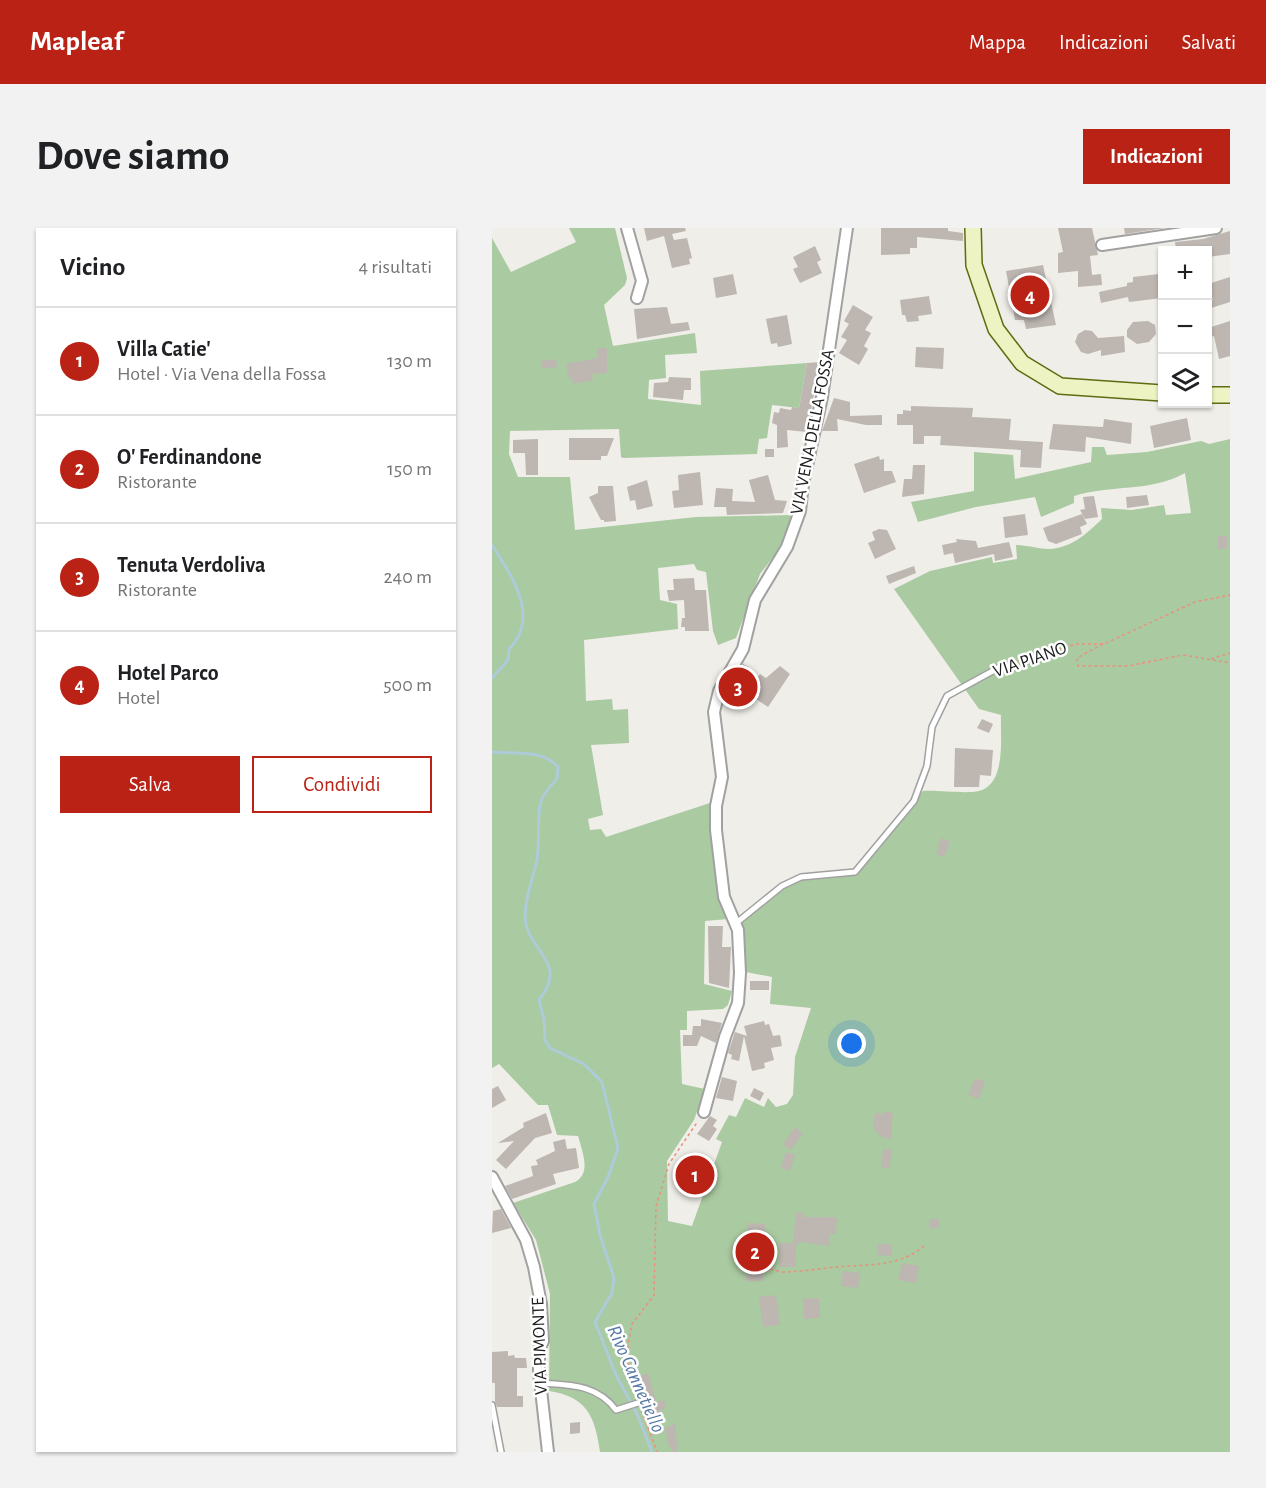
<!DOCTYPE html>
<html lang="it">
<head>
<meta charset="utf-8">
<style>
	body { margin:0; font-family:"Alegreya Sans",sans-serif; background:#f2f2f2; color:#202124 }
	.controls { position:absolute; right:18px; top:18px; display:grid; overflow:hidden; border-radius:0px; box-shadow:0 2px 4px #0004 }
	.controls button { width:54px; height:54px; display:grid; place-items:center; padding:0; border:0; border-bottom:2px solid #e0e0e0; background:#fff; color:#202124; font:30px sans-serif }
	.you { position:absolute; left:360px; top:816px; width:21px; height:21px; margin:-15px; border:4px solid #fff; border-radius:50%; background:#1a73e8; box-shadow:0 0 0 9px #1a73e833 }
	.badge { display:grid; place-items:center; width:39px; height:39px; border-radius:50%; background:#ba2216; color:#fff; font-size:20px; font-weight:700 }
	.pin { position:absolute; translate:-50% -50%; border:3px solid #fff; box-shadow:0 2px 6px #0006 }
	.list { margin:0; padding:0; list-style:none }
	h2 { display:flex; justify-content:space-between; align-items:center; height:78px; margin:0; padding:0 24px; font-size:26px }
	h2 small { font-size:20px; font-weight:400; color:#757577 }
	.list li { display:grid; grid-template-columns:39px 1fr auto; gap:18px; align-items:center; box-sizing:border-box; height:108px; padding:0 24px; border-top:2px solid #e0e0e0 }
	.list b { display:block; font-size:22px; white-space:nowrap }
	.list p { margin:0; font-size:20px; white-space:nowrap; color:#757577 }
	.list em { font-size:20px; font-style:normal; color:#757577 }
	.actions { display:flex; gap:12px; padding:18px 24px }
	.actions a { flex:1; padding:14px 0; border:2px solid #ba2216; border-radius:0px; text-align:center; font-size:21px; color:#ba2216 }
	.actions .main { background:#ba2216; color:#fff }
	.icon { flex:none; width:33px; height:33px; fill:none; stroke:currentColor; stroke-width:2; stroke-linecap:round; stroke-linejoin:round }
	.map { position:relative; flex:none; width:738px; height:1224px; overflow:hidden; border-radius:0px }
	header { display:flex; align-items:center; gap:36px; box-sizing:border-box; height:84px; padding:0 30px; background:#ba2216; color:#fff }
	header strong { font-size:28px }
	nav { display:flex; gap:33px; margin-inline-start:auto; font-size:21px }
	.intro { display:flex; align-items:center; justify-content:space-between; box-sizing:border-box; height:144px; padding:0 36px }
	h1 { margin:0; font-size:42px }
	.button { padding:15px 27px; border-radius:0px; background:#ba2216; color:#fff; font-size:21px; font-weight:700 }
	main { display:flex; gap:36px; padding:0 36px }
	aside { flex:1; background:#fff; border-radius:0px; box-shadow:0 2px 4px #0004 }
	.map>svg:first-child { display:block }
	.forest { fill:#aacaa1 }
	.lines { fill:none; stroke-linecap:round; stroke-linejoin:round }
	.stream { stroke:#adcbd8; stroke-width:3 }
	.building { fill:#bdb6b1 }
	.service-casing { stroke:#a1a1a1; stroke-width:8 }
	.minor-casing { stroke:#a1a1a1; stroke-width:14 }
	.secondary-casing { stroke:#5d6d11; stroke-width:18 }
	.path { stroke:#eb907d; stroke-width:1.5; stroke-dasharray:3 3; stroke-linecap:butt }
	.service { stroke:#fff; stroke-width:5 }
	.minor { stroke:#fff; stroke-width:10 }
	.secondary { stroke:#edf3c2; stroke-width:15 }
	.labels { text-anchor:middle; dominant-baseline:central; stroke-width:5; stroke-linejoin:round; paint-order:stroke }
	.street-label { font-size:18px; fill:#202020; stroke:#fff }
	.water-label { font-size:20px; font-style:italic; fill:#5678a6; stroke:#fff }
</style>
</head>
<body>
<header>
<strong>Mapleaf</strong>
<nav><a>Mappa</a><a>Indicazioni</a><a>Salvati</a></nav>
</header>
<div class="intro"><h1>Dove siamo</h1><a class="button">Indicazioni</a></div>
<main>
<aside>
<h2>Vicino<small>4 risultati</small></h2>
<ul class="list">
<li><span class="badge">1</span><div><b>Villa Catie'</b><p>Hotel · Via Vena della Fossa</p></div><em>130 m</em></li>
<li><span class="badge">2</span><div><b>O' Ferdinandone</b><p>Ristorante</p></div><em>150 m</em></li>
<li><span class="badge">3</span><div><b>Tenuta Verdoliva</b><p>Ristorante</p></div><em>240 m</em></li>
<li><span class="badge">4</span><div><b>Hotel Parco</b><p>Hotel</p></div><em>500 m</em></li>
</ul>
<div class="actions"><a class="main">Salva</a><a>Condividi</a></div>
</aside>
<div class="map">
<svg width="738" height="1224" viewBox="0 0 738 1224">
	<rect width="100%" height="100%" fill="#f0eee8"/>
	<path class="forest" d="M77,0H123L135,50L133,57L112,77L121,118L203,105L205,125L173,127L174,150L157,152L156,171L209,177L208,143L315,135L307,180L280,177L275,210L267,211L265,226L131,230L129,229L127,201L18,203L17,226L26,249H78L83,302L204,289L300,287L295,311L268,346L244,410L226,417L221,403L214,344L205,342L202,336L166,340L168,372L185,376L186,401L92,412L94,473L120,471L121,482L136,481L137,515L99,517L111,587L96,591L98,602L109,601L114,609L218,575L227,655L236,691L213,693L212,756L240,763L236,777L231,781L195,783V802H188L190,856L213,861L202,892L175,933L176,993L200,998L230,914L224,911L237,887L244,889L253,870L272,879L276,870L284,879L295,876L301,867L303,829L319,780L278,776L280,749L254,744L252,715L243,696C251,691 261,686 267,680C275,672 282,661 294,655C316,644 345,653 362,644C384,633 413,583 431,563C447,562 474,566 487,563C515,556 508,508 509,487L487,481L402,361L438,343L500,329L501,335L525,331L524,317C535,317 547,321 557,321C580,320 595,305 610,291L609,280L640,282L672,277L674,287L699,285L693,245C657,265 619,256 582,268V275L549,289L543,269L484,279L426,294L419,274L482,263V224L521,227L523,251L599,234L600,219H612L615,227L655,224L709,213L717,216L738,211V1224H108C103,1188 95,1169 57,1163L58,1066L44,1012L21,975L83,954C100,945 90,923 86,908L65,907L56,877H46L7,836L0,840V10L19,44L84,14Z"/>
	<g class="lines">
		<g class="stream">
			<path d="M0,317C19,347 49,389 17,421L16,432L0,450"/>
			<path d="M0,524C22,526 51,521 66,539L65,551C58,558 50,567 48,577C45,595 48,614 45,632C41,650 34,667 33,686C32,723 79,732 47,772L52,791L53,812L58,820L92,836L110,854L126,920L116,949L102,976L108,1007L122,1050L120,1065L103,1094L124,1147L146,1188L160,1224"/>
		</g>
	</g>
	<g class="building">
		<polygon points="152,0 193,0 194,3 180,6 182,12 195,10 200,30 197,31 198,36 180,40 172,8 155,13"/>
		<polygon points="389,0 456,0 456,3 471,5 471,13 425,9 425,20 418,20 418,26 389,27"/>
		<polygon points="566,0 600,0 606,27 598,28 600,47 609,46 610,57 586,59 586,43 566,45 566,25 571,24"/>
		<polygon points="632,0 673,0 633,6"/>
		<polygon points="738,3 738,26 716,29 716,22 684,22 683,14 711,11"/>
		<polygon points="323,18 329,32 325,34 330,45 308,55 301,41 306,39 301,29"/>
		<polygon points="551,37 564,97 534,101 532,92 523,92 514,43"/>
		<polygon points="241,46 245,66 224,70 221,50"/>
		<polygon points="667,46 670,70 637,74 636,69 609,75 607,64 635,58 635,55 641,54 641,49"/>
		<polygon points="738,49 738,74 716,81 716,72 721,72 716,56"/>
		<polygon points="437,68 440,86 426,88 427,93 415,94 413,87 410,87 408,72"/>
		<polygon points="361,77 381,89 373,102 379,105 372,118 376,121 367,137 347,125 355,112 349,109 357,96 352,93"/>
		<polygon points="175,79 179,96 196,94 198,102 145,111 142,81"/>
		<polygon points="295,87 300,116 286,119 285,115 279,116 274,91"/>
		<polygon points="656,93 663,97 664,106 657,114 645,116 635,109 635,102 641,94"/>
		<polygon points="738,93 738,128 727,131 722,108 716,110 716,100"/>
		<polygon points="593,102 600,103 606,110 632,108 633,124 609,128 609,122 596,126 589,124 583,114 586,106"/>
		<polygon points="424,119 452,120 451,141 423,139"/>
		<polygon points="105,120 115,120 115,145 100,146 101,152 81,156 80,150 77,151 74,136 105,130"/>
		<polygon points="64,131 65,139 50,141 50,133"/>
		<polygon points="328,134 315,204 295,202 296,219 285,220 285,197 280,195 282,184 287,185 288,180 299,182 300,179 307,180 315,135"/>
		<polygon points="177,149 199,150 199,162 192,162 191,172 161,169 162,155 176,154"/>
		<polygon points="342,170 358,174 358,188 390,187 390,197 374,197 345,191 346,203 330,203"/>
		<polygon points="419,178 481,180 480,189 519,191 517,212 551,214 549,240 528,239 529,222 448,217 449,208 432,208 432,216 421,216 421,197 405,197 405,186 411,186 411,182 419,183"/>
		<polygon points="695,190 699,212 662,220 658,198"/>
		<polygon points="612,191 640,195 639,216 594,209 593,224 557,221 561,196 611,199"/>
		<polygon points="77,210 122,210 115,228 109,228 109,232 77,232"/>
		<polygon points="46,211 46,247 34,247 33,225 21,225 21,212"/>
		<rect x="273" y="221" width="9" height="8"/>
		<polygon points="387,228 388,232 392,231 392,243 400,243 404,254 372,265 362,236"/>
		<polygon points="421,237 433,237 432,266 410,269 412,251 420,251"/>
		<polygon points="208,244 211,277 182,280 180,263 187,262 186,247"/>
		<polygon points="276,247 283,272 295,273 291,285 235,287 234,279 222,279 224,260 241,261 240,273 263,274 257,252"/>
		<polygon points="155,252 161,278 145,282 143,272 138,273 135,259"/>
		<polygon points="106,258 121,258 124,293 112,294 112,292 109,292 97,269 106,265"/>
		<polygon points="655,267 657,277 635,280 634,269"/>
		<polygon points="602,268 606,289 593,291 588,282 593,281 591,269"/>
		<polygon points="533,286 536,307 513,310 511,289"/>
		<polygon points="590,286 595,296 588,299 590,306 564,316 556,313 551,300"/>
		<polygon points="387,301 395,302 404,321 383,331 376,315 383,312 380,304"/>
		<rect x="726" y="308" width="9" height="13"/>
		<polygon points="464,311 484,313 486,320 517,314 521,329 503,333 502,326 463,335 461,325 452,327 450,317 465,314"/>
		<polygon points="422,338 424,345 397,356 394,348"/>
		<polygon points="202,350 203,362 214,362 217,403 193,403 193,399 189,399 190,390 193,390 192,372 177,373 175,362 182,362 181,351"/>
		<polygon points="251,436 257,439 244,470 234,466"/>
		<polygon points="288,438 298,446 276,479 261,469 258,477 248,472 268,446 274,450"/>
		<polygon points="490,491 501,496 497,505 485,500"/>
		<polygon points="463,520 501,522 499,548 488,547 487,559 462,559"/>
		<polygon points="449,610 458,613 452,629 444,626"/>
		<polygon points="216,698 231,698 230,719 239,719 237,760 217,755"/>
		<rect x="258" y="753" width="19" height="9"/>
		<polygon points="209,791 230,795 224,815 209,808 205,818 191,818 191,807 200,807 201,798 209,798"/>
		<polygon points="272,793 273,797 277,796 281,808 288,807 290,818 279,820 282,832 272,835 273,840 260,843 252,808 247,833 239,831 240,827 236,825 243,804 255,808 252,798"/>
		<polygon points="230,849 245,853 241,873 224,870"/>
		<polygon points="483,850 493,854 487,871 476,867"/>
		<polygon points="6,858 14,872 0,880 0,861"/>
		<polygon points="262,860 272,865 268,873 258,868"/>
		<polygon points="391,883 401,885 399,911 389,909 381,899 383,885 391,886"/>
		<polygon points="54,885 60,905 43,910 14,941 4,932 22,913 6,915 32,899 31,895"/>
		<polygon points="218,888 225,892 221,898 225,901 217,913 205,906"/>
		<polygon points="303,899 311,906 298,922 291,916"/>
		<polygon points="73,911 75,921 84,920 87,940 61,946 64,956 20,971 13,958 41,948 39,938 46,937 44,932 63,923 61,914"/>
		<polygon points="391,921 400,922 397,941 389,939"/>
		<polygon points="294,924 303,927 298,943 289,940"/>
		<polygon points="9,981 19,1000 0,1005 1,983"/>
		<polygon points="312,984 311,989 345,989 344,1006 338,1006 338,1018 309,1014 304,1017 303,1039 287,1039 287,1015 301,1015 304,985"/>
		<polygon points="446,990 448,999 438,1001 437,992"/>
		<polygon points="256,995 273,996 271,1053 254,1053"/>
		<polygon points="385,1016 400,1016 400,1028 385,1027"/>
		<polygon points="410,1035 427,1038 424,1055 406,1052"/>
		<polygon points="351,1043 368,1045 366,1060 349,1058"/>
		<polygon points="284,1067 288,1097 271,1099 267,1069"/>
		<polygon points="327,1070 328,1090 312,1091 311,1071"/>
		<polygon points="16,1123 16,1128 22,1127 23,1130 34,1130 35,1140 25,1140 25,1168 31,1168 31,1179 5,1179 3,1174 3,1155 0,1155 0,1124"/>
		<polygon points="156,1145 164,1174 172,1172 174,1181 168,1182 171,1201 157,1204 144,1149"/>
		<polygon points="88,1194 88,1205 78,1206 78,1195"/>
		<polygon points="183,1196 186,1224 182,1224 177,1218 173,1200"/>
	</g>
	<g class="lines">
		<g class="service-casing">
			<g id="service">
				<polyline points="243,696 290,658 309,649 363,644 422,573 435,538 440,499 455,468 508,439"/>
				<path d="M48,1155C77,1157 105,1156 124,1182L146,1175"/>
				<polyline points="0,1177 9,1224"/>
			</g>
		</g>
		<g class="minor-casing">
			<g id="minor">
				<polyline points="135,0 150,53 145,70"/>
				<polyline points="610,17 724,0"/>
				<polyline points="212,884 233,809 246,775 248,745 246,702 232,669 224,602 224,578 230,549 222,484 227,463 251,421 263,372 295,319 308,283 311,256 330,169 355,0"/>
				<polyline points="0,949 34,1012 42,1039 49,1076 51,1113 47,1122 47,1144 56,1224"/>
			</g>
		</g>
		<g class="secondary-casing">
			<g id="secondary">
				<polyline points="481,0 482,37 504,101 530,135 568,158 670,165"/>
				<polyline points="716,167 738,167"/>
			</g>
		</g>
		<g class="path">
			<polyline points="611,416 585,430 586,438 636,438 691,427 738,435"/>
			<polyline points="719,431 738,425"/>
			<polyline points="515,437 584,416 612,416 703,374 738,367"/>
			<path d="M278,1041L290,1044C313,1044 335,1039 357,1038C384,1037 412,1036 433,1017"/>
			<polyline points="145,1167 135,1132 136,1116 140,1096 162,1067 164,978 177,936 206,893"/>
			<polyline points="150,1183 165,1224"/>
		</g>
		<use href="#service" class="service"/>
		<use href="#minor" class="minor"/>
		<use href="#secondary" class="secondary"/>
	</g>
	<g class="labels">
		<g class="street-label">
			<text transform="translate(321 204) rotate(-79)">VIA VENA DELLA FOSSA</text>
			<text transform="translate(538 432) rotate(-19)">VIA PIANO</text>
			<text transform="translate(48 1118) rotate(-92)">VIA PIMONTE</text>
		</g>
		<g class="water-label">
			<text transform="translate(144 1151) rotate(66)">Rivo Cannetiello</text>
		</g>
	</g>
</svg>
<div class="controls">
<button>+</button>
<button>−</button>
<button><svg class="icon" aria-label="layers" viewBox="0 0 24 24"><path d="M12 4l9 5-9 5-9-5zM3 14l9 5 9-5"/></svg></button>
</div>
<div class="you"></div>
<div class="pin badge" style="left:203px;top:947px">1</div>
<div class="pin badge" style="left:263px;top:1024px">2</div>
<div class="pin badge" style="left:246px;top:459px">3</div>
<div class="pin badge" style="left:538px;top:67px">4</div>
</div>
</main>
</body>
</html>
